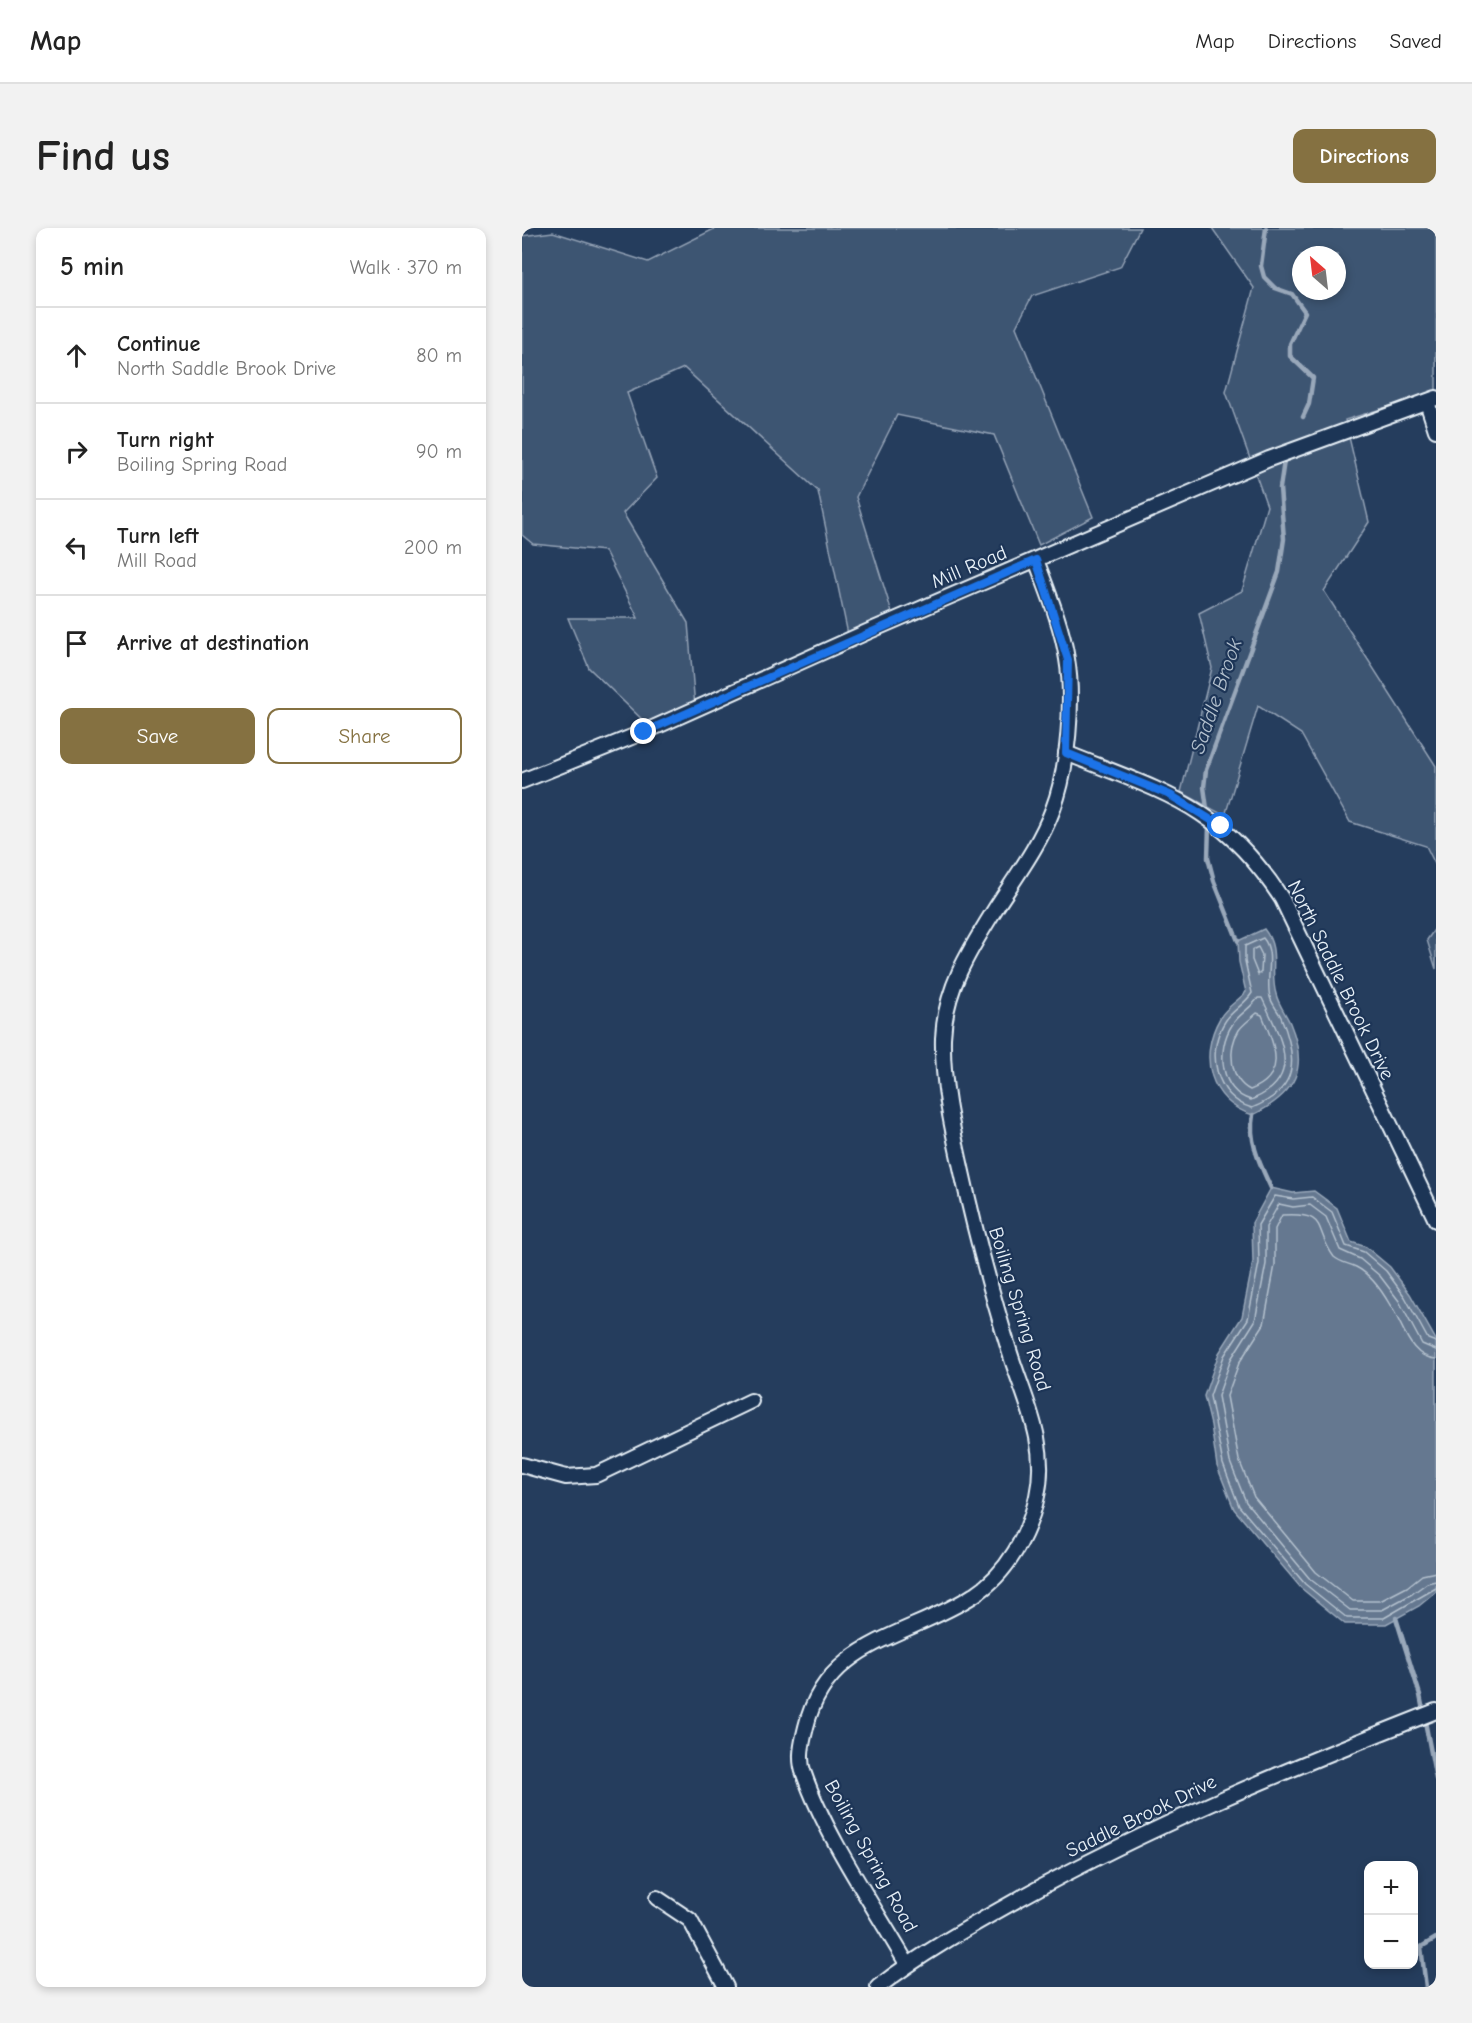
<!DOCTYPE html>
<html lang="en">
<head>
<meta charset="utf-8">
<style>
	body { margin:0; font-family:"Comic Neue",sans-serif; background:#f2f2f2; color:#222 }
	.controls { position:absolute; right:18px; bottom:18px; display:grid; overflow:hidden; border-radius:12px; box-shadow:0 3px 9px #0003 }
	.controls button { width:54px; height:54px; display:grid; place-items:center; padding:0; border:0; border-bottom:2px solid #e0e0e0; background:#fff; color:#222; font:30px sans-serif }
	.compass { position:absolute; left:770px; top:18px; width:54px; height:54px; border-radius:50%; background:#fff; box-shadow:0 3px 9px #0003; rotate:332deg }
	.stop { position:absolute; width:18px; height:18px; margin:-14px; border:4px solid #1a73e8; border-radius:50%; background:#fff }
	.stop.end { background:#1a73e8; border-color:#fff; box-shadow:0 2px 6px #0008 }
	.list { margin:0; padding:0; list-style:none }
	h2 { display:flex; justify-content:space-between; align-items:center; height:78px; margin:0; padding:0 24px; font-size:26px }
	h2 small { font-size:20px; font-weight:400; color:#767676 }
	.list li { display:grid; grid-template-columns:39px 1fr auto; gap:18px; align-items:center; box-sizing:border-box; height:96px; padding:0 24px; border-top:2px solid #e0e0e0 }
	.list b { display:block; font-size:22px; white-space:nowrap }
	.list p { margin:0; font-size:20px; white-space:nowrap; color:#767676 }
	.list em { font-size:20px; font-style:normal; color:#767676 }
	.actions { display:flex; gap:12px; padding:18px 24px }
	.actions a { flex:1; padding:14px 0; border:2px solid #857141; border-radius:12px; text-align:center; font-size:21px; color:#857141 }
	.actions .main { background:#857141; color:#fff }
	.icon { flex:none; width:33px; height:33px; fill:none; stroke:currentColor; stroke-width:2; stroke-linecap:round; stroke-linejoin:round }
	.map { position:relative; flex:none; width:914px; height:1759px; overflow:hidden; border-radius:12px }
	header { display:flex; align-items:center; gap:36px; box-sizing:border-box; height:84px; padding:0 30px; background:#fff; border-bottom:2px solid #e0e0e0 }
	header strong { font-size:28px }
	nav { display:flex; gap:33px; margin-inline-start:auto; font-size:21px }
	.intro { display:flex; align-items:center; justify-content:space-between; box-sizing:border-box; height:144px; padding:0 36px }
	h1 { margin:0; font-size:42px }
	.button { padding:15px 27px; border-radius:12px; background:#857141; color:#fff; font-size:21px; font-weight:700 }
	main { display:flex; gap:36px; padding:0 36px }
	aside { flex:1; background:#fff; border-radius:12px; box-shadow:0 3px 9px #0003 }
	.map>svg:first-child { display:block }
	.green { fill:#3e5472; stroke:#93a2b5; stroke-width:1.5; fill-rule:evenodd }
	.water { fill:#657890; stroke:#99a8ba; stroke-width:1.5 }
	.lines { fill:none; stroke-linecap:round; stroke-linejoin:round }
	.shore { stroke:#b4c1ce; stroke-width:1.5 }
	.stream { stroke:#99a8ba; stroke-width:4.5 }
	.minor-casing { stroke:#e8f1f8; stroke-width:18 }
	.minor { stroke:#1d3557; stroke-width:14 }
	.route { stroke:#1a73e8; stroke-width:8 }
	.labels { text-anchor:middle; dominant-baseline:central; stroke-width:4.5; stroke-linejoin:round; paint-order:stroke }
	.street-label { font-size:20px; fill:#e8f1f8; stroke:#1d3557 }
	.water-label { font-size:21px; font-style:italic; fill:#b4c1ce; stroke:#1d3557 }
</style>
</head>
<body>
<header>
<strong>Map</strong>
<nav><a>Map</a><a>Directions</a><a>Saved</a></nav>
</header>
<div class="intro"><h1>Find us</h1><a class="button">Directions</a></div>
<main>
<aside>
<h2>5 min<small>Walk · 370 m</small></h2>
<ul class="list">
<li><svg class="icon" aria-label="ahead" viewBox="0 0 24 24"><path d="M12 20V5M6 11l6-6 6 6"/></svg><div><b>Continue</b><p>North Saddle Brook Drive</p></div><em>80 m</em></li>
<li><svg class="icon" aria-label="right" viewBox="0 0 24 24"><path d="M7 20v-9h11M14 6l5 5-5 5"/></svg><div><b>Turn right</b><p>Boiling Spring Road</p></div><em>90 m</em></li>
<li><svg class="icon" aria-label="left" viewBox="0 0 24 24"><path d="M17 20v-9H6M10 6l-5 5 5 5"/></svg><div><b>Turn left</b><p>Mill Road</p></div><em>200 m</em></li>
<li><svg class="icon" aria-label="arrive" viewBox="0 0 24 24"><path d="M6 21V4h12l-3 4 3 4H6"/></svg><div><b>Arrive at destination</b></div></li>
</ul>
<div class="actions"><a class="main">Save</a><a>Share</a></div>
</aside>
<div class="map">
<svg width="914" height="1759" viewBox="0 0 914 1759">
	<rect width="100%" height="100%" fill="#253d5d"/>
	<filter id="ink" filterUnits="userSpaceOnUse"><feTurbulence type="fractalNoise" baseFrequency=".0167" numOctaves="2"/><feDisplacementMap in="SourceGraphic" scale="12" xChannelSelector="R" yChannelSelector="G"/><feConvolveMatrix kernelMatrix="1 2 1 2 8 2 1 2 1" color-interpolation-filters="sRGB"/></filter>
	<g filter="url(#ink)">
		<g class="green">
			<polygon points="194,0 618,0 598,39 510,68 494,99 571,289 517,317 472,207 375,187 334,269 372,391 327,411 296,263 162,140 105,165 135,250 101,285 166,395 173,479 128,499 67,440 46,390 116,390 83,323 11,316 0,307 0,8 31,4 126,34"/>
			<path d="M690,0H914V164L823,192L847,294L802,363L914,538V638L904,618L828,594L779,506L736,478L703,588L659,564L690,440L677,385L720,363L745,278L704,164L732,60ZM779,27H815V63H779Z"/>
			<polygon points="914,699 914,741 905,712"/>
		</g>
		<g class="water">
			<path d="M742,701C759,722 747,743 754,766C756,776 764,786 768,795C787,841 774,865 731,887C687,874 676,828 698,790C703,780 717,772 724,764L717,734L716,713Z"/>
			<polygon points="749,960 771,965 792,963 815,980 829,1014 844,1019 868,1039 888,1066 914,1112 914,1364 897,1378 864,1396 823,1396 779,1360 712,1281 695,1238 689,1197 682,1168 697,1125 720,1089 731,1034 730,995"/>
		</g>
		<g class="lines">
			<g class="shore">
				<path d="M741,710C754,725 743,750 748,769C750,776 756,783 759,789C776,831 777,861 730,880C693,870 683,822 704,792C711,782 723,776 730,765L723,733V718Z"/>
				<polygon points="736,719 740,727 739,744 736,747 730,732 730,722"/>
				<path d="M736,770H740C758,809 784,850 729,872C698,864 694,821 710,797C716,787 729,780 736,770Z"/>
				<path d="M735,785L740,787C752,817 767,847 728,862C708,852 705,821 717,802C721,796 730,790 735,785Z"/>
				<polyline points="914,1114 906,1111 883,1069 864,1043 842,1024 824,1018 810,984 790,969 771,971 753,968 736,997 737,1035 726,1091 702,1128 688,1168 701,1236 717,1278 783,1356 825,1390 862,1390 914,1360"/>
				<polyline points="914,1122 900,1116 877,1073 858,1048 838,1031 818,1022 804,989 788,977 771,979 757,976 744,999 744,1036 733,1093 709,1131 696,1168 708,1234 724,1274 788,1351 828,1382 860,1382 890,1366 905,1355 914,1353"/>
				<path d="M914,1131C887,1130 881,1095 868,1077C860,1063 848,1046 834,1039C826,1035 819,1035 812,1029C791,1001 808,984 760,987L753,1001V1037L742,1096L717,1135L705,1168L717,1232L732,1269L794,1344L831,1373H858L885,1359L900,1347L914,1344"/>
			</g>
			<g class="stream">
				<polyline points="744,0 739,38 742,49 753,60 770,66 783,84 768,116 768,128 791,150 787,176 781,189"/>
				<polyline points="686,588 682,559 684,542 757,344 762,311 758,260 762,233"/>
				<polyline points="687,597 686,630 692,653 716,713"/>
				<path d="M731,887C726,913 738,936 749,960"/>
				<polyline points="874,1390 898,1467 914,1551"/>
				<polyline points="904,1759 899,1719 914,1710"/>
			</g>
			<g class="minor-casing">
				<g id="minor">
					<polyline points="905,174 914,202"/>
					<path d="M544,525C643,565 699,577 760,671L914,992"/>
					<polyline points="0,553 122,504 345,404 747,231 914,170"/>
					<polyline points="0,1237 44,1249 74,1247 229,1173"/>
					<polyline points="135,1670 168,1692 204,1759"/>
					<path d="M385,1736C352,1678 304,1609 282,1546C276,1531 280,1515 284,1499C304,1412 388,1409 452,1367C485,1346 507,1306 515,1268C527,1215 502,1171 487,1122C469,1063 453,1004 440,944C430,899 420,856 421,810C423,759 449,720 475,678C495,647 518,616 531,581C546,542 552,472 545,431C540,398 526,364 514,332"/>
					<path d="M356,1759C400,1725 447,1699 495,1672C630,1597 771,1539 914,1483"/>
				</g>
			</g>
			<use href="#minor" class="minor"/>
		</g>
	</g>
	<g class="lines" filter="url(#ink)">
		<polyline class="route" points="122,504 514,332 546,432 544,525 648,567 699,598"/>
	</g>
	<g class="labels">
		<g class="street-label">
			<text transform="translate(447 339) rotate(-23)">Mill Road</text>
			<text transform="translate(819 752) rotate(64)">North Saddle Brook Drive</text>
			<text transform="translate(498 1081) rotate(73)">Boiling Spring Road</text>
			<text transform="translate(619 1588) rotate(-26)">Saddle Brook Drive</text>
			<text transform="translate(349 1628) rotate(61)">Boiling Spring Road</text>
		</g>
		<g class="water-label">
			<text transform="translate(694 468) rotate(-71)">Saddle Brook</text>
		</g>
	</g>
</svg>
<div class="controls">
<button>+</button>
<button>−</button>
</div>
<svg class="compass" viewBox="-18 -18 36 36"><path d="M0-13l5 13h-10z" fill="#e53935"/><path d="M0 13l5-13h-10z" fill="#767676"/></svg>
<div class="stop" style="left:699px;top:598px"></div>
<div class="stop end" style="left:122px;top:504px"></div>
</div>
</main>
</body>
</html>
